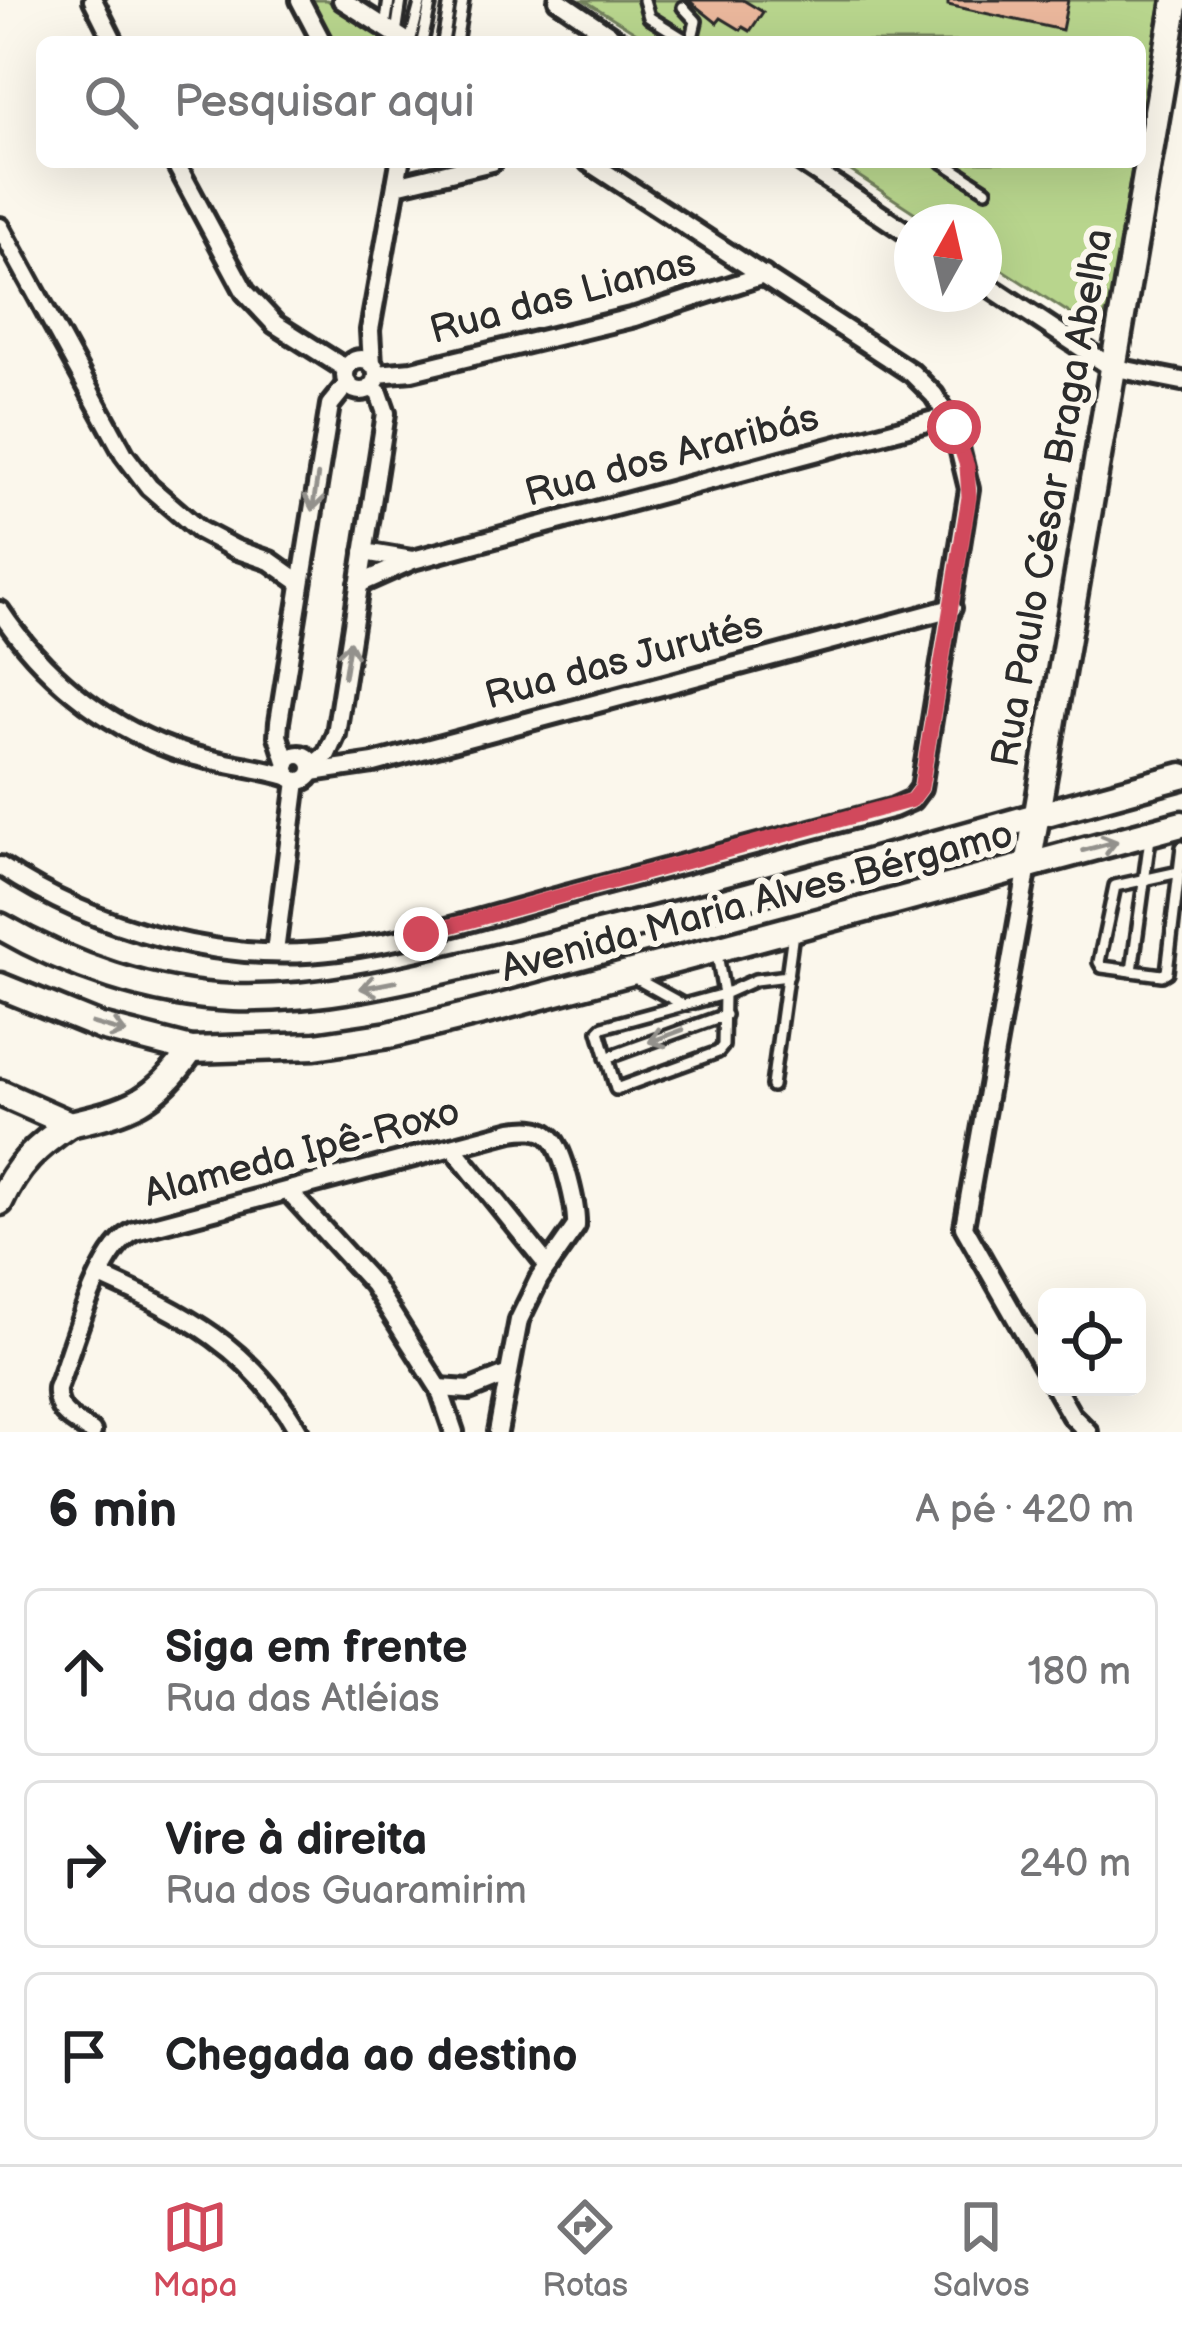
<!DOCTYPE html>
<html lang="pt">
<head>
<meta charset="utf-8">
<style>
	body { margin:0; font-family:"Balsamiq Sans",sans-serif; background:#f2f2f2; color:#202124 }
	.controls { position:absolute; right:36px; bottom:36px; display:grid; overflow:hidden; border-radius:18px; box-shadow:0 12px 48px #0002 }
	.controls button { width:108px; height:108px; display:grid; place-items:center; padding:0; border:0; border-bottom:3px solid #e0e0e0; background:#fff; color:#202124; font:60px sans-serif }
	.compass { position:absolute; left:894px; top:204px; width:108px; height:108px; border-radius:50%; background:#fff; box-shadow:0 12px 48px #0002; rotate:8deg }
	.stop { position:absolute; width:36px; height:36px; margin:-27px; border:9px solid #d1495b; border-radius:50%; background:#fff }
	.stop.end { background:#d1495b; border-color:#fff; box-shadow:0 3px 12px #0008 }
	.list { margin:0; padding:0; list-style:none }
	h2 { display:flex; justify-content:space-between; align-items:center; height:156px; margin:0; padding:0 48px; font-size:51px }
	h2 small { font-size:39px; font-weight:400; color:#757577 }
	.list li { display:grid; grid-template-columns:78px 1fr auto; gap:36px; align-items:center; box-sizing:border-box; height:168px; margin:0 24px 24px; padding:0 24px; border:3px solid #e0e0e0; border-radius:18px }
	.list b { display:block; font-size:45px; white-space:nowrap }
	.list p { margin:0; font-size:39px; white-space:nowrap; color:#757577 }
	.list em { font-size:39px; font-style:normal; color:#757577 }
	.icon { flex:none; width:66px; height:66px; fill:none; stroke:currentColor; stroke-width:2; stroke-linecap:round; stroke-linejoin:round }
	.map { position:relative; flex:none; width:1182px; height:1432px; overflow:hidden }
	.search { position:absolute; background:#fff; box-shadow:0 12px 48px #0002; left:36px; right:36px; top:36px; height:132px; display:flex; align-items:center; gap:30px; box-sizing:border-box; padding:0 42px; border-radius:18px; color:#757577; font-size:45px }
	.sheet { height:732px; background:#fff }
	nav { display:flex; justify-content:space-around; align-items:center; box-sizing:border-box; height:168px; border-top:3px solid #e0e0e0; background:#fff; font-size:33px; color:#757577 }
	nav a { display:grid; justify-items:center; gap:6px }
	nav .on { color:#d1495b }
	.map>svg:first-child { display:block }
	.green { fill:#b8d58d; stroke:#72805c; stroke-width:3 }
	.building { fill:#eab79c; stroke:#2b2b2b; stroke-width:3 }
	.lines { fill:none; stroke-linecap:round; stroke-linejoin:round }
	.lane-casing { stroke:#2b2b2b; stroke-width:18 }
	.street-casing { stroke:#2b2b2b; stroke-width:26 }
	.secondary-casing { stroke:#2b2b2b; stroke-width:33 }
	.lane { stroke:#fbf7ec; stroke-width:9 }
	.street { stroke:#fbf7ec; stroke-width:16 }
	.secondary { stroke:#fbf7ec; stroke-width:24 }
	.oneway { stroke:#93918c }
	.route { stroke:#d1495b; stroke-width:15 }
	.labels { text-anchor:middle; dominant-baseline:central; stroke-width:12; stroke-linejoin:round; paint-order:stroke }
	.street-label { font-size:39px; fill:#2b2b2b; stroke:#fbf7ec }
</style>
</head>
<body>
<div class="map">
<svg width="1182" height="1432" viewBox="0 0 1182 1432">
	<rect width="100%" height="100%" fill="#fbf7ec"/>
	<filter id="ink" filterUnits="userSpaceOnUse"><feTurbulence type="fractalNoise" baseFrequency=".00833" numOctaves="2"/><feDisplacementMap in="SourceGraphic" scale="24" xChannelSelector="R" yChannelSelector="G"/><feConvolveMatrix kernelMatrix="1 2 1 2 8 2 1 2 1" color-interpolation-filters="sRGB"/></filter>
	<g filter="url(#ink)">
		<g class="green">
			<polygon points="310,0 327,0 392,42 328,42"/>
			<polygon points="584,0 1161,0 1140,122 1140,42 651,42"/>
			<polygon points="837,162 1133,162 1109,307 1103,318 1085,323 984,258 984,222 929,222"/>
		</g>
		<g class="building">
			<polygon points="688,0 743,0 763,12 750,31 743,27 741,30 721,18 717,23"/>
			<polygon points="948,0 1068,0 1062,30 948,5"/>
		</g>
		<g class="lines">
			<g class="lane-casing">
				<g id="lane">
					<polyline points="644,0 649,17 689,42"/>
					<polyline points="683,7 696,21 691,42"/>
					<polyline points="385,27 389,0"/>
					<polyline points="396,34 401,0"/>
					<polyline points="410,42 421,0"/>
					<polyline points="422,42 431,0"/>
					<polyline points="443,42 450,1"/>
					<polyline points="456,42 463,0"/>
					<polyline points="943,162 986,190"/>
					<polyline points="1179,872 1115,886 1099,962 1102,967 1162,975 1167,972 1182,847"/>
					<polyline points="717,954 724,994 723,1046 718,1052 616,1089 599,1031 603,1027 724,994 755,980 788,976"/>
					<polyline points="1132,971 1150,838"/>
					<polyline points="635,978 682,1004"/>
					<polyline points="606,1058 725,1015"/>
					<polyline points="772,1086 793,933"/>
				</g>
			</g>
			<g class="street-casing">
				<g id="street">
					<polyline points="93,0 114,42"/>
					<polyline points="300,0 322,42"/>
					<polyline points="342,0 408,42"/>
					<polyline points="558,0 620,42"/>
					<polyline points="175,162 245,292 275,324 346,369"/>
					<polyline points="801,162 912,236"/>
					<polyline points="396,185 492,162"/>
					<polyline points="0,227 124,454 149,487 199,530 235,549 270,561 301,583"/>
					<polyline points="984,283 1111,367 1182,381"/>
					<circle cx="361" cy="375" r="16"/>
					<polyline points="372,364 370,330 400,162"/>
					<polyline points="377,374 412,371 635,317 764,275"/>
					<polyline points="364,552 412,560"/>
					<polyline points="359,584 413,560 949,416"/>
					<path d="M0,611C41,673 101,723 172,749C210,763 251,765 290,777"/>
					<circle cx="299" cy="768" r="13"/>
					<polyline points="287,764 278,736 279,722 330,405 347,384"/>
					<polyline points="312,766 327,754 336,734 386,413 379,393 371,388"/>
					<polyline points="312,772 374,763 952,608"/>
					<path d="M0,866C96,930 223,965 338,950C419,940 498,913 577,892C682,864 788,836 894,808L912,800L921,788L969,489L954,427L934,395L912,373L589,162"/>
					<polyline points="1028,866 964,1227 1047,1373"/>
					<polyline points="275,952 297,781"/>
					<polyline points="453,1148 548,1266"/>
					<polyline points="288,1191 373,1284 439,1388 454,1432"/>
					<path d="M100,1276C185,1314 251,1347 299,1432"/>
					<polyline points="1055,1387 1071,1415 1088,1432"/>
					<polyline points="439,1388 469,1390 506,1375"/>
					<path d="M92,1432C73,1420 55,1413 57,1388C73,1347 97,1250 135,1231L512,1131C525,1129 541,1127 551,1138C564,1151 577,1208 576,1226L539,1279L519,1320L498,1432"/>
				</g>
			</g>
			<g class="secondary-casing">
				<g id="secondary">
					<polyline points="1028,866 1176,0"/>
					<path d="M0,926C70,966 152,995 233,998C335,1001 431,973 530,950C749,900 965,834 1182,776"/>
					<polyline points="0,986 101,1027 191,1050 315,1046 389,1035 490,1010 1182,824"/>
					<path d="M0,1093L70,1124C131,1110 155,1102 191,1050"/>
					<path d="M0,1202C16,1166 37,1146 70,1124"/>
				</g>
			</g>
			<use href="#lane" class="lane"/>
			<use href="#street" class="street"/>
			<use href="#secondary" class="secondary"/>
		</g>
		<defs><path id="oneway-shaft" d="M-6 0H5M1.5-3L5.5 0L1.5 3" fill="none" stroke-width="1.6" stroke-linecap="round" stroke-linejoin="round" transform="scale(3)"/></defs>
		<g class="oneway">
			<use href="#oneway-shaft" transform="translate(315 493) rotate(99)"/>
			<use href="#oneway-shaft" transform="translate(347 659) rotate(-81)"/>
			<use href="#oneway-shaft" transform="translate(1100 846) rotate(-15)"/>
			<use href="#oneway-shaft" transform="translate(378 985) rotate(169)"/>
			<use href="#oneway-shaft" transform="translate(109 1028) rotate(16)"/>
			<use href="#oneway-shaft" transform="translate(666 1036) rotate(160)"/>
		</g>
	</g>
	<g class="lines" filter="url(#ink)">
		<polyline class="route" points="421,934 912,800 921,788 969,497 967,466 954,427"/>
	</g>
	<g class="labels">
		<g class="street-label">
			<text transform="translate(563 297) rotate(-15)">Rua das Lianas</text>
			<text transform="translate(672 456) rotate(-15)">Rua dos Araribás</text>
			<text transform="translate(1053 498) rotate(-80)">Rua Paulo César Braga Abelha</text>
			<text transform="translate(624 661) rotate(-15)">Rua das Jurutés</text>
			<text transform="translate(757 902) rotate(-15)">Avenida Maria Alves Bérgamo</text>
			<text transform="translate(302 1153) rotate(-15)">Alameda Ipê-Roxo</text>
		</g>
	</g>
</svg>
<div class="controls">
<button><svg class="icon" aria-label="locate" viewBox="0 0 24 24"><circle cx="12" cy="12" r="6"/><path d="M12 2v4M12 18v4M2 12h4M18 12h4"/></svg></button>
</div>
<svg class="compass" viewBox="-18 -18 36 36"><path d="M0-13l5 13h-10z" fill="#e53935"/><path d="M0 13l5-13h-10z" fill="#757577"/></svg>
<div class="stop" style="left:954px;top:427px"></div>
<div class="stop end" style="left:421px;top:934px"></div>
<div class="search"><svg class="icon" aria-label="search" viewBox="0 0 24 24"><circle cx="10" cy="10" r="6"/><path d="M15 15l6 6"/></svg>Pesquisar aqui</div>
</div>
<section class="sheet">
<h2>6 min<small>A pé · 420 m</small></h2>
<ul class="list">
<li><svg class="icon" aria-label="ahead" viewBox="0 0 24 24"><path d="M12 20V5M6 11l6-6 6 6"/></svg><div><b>Siga em frente</b><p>Rua das Atléias</p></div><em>180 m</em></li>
<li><svg class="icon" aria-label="right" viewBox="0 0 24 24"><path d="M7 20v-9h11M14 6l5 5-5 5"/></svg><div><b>Vire à direita</b><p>Rua dos Guaramirim</p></div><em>240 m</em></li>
<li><svg class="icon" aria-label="arrive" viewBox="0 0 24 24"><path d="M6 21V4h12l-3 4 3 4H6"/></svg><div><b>Chegada ao destino</b></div></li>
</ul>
</section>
<nav>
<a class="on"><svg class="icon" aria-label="map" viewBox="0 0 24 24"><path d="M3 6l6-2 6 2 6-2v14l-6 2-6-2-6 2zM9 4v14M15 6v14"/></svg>Mapa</a>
<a><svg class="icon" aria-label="directions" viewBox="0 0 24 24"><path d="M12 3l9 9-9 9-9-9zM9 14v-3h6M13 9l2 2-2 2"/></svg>Rotas</a>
<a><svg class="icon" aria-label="saved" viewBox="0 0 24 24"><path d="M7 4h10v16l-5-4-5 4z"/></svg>Salvos</a>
</nav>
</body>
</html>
